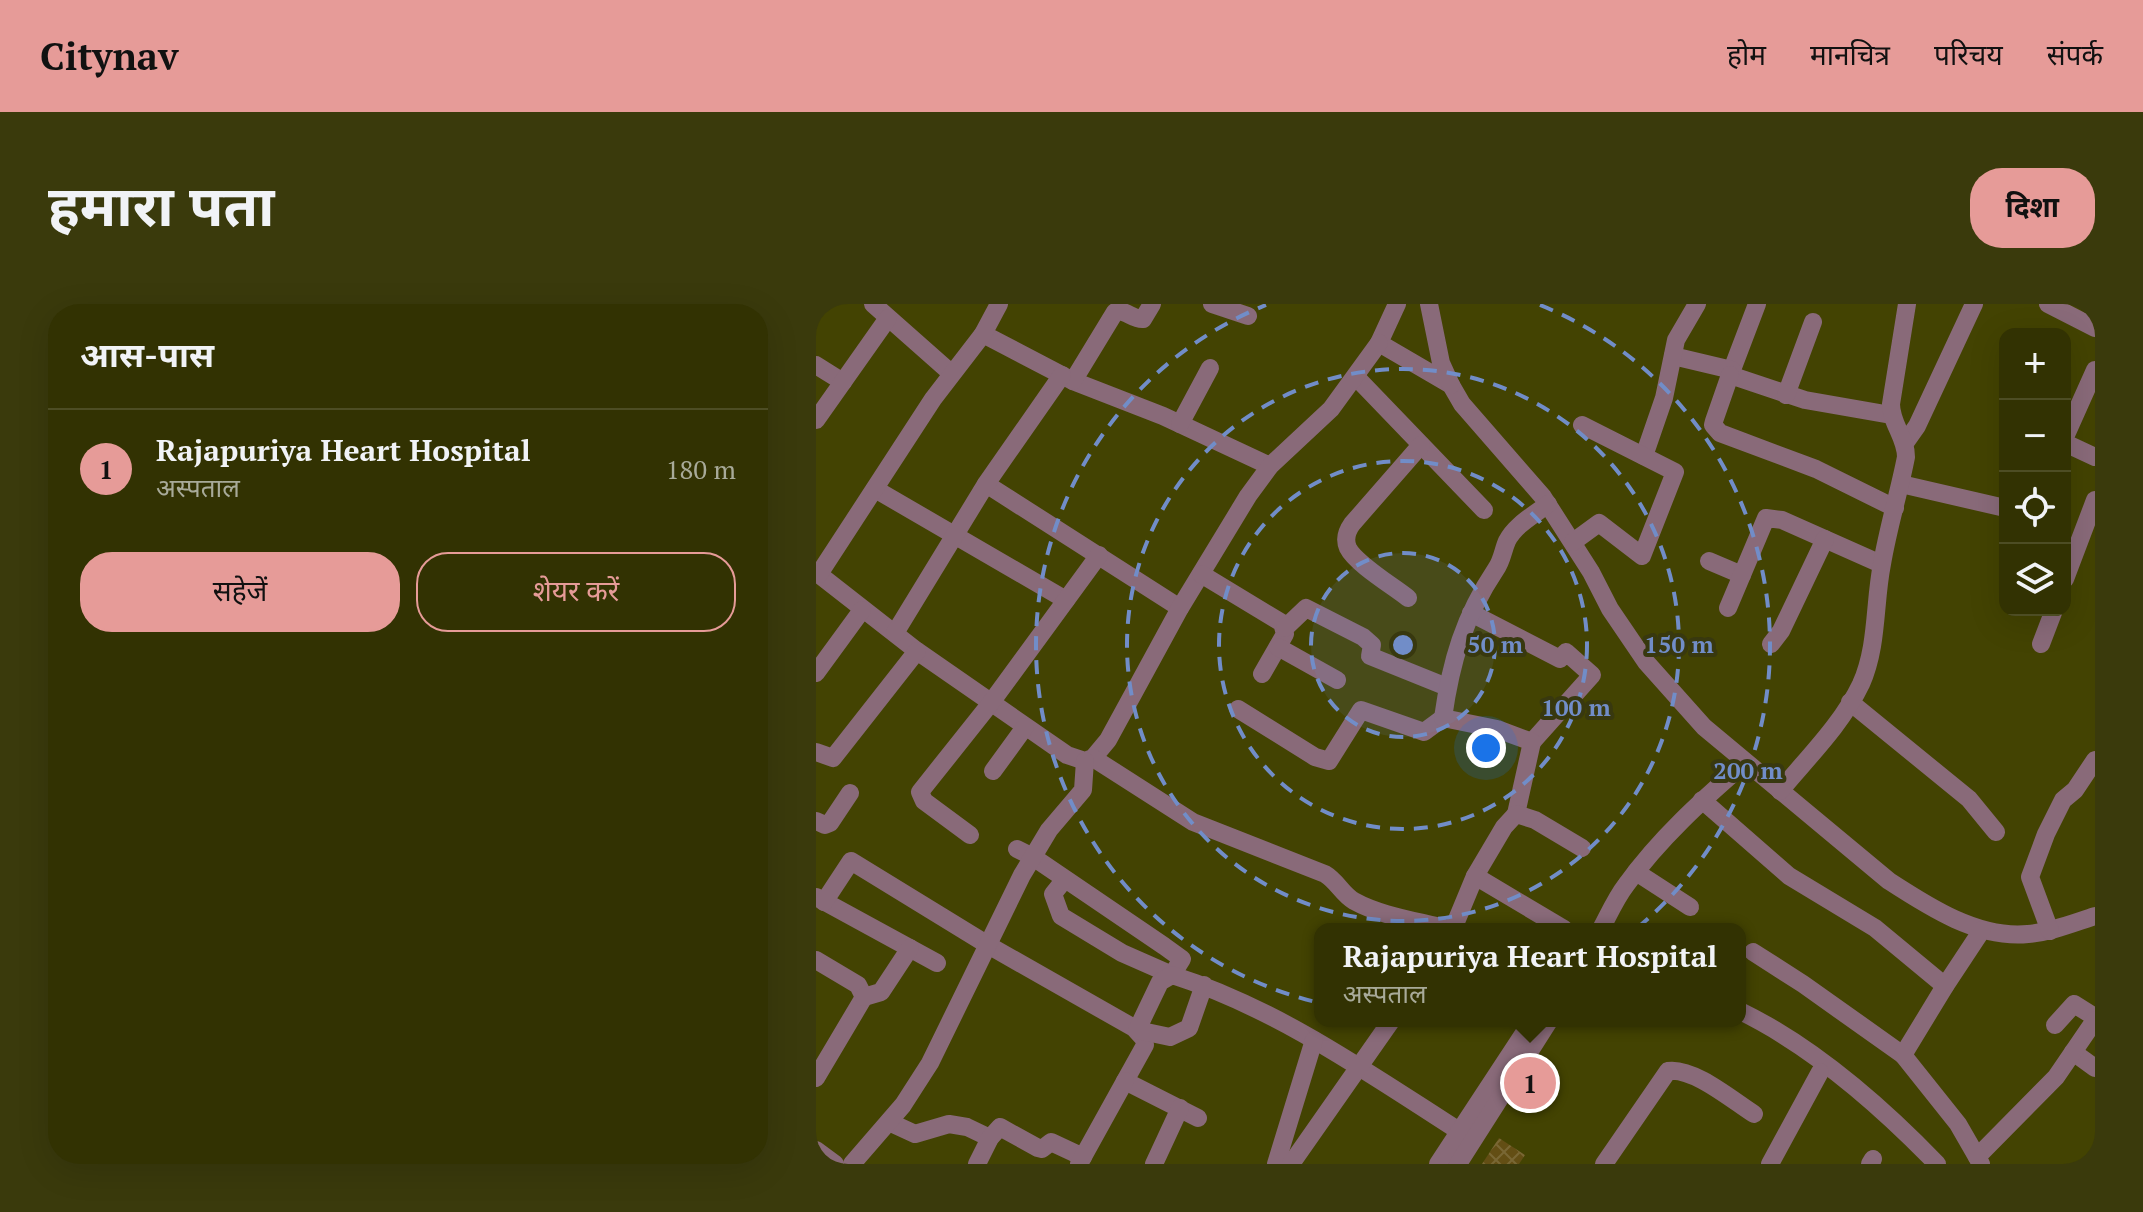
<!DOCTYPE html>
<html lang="hi">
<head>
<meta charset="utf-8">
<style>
	body { margin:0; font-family:"PT Serif","Noto Sans Devanagari",serif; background:#3a3a0c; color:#f1f3f6 }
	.controls { position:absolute; right:24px; top:24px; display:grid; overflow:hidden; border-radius:16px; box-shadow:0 8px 32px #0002 }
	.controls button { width:72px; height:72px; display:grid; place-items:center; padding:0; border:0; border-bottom:2px solid #4d4d24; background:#323202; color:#f1f3f6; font:40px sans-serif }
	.you { position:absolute; left:670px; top:444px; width:28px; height:28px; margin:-20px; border:6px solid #fff; border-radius:50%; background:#1a73e8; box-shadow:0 0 0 12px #1a73e833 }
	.badge { display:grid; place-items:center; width:52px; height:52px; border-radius:50%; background:#e69b98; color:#111; font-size:26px; font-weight:700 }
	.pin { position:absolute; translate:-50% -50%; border:4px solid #fff; box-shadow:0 2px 8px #0006 }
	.popup { position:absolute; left:498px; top:619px; width:432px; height:104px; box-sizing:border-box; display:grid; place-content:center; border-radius:16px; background:#323202; filter:drop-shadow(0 2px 6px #0005); font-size:26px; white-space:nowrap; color:#a8aa99 }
	.popup b { font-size:30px; color:#f1f3f6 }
	.popup::after { content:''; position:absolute; left:50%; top:100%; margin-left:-16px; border:16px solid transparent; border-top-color:#323202 }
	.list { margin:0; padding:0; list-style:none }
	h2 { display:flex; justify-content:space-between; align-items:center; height:104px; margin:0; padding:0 32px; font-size:34px }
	h2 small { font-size:26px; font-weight:400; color:#a8aa99 }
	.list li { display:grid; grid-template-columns:52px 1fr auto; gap:24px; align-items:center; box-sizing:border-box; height:120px; padding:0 32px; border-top:2px solid #4d4d24 }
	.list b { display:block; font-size:30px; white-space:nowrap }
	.list p { margin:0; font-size:26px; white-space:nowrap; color:#a8aa99 }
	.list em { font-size:26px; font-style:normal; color:#a8aa99 }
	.actions { display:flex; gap:16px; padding:24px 32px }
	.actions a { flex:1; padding:18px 0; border:2px solid #e69b98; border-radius:32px; text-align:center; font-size:28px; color:#e69b98 }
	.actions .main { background:#e69b98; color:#111 }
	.icon { flex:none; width:44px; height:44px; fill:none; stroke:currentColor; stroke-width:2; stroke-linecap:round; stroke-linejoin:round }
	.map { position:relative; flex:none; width:1279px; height:860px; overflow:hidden; border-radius:32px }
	header { display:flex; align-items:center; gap:48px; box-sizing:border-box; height:112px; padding:0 40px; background:#e69b98; color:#111 }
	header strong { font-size:38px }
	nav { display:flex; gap:44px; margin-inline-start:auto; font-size:28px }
	.intro { display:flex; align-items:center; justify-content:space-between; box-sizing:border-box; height:192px; padding:0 48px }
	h1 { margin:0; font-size:56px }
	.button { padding:20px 36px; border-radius:32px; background:#e69b98; color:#111; font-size:28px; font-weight:700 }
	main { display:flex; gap:48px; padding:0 48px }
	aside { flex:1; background:#323202; border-radius:32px; box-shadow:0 8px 32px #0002 }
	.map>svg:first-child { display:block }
	.building { fill:url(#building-cross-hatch) }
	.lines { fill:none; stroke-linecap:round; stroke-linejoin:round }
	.minor { stroke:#896a79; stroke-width:18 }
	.ring { fill:none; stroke:#718dc8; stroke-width:4; stroke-dasharray:14 10 }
	.centre { fill:#718dc8; stroke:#38380f; stroke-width:4 }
	.ring-label { font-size:24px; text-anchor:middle; font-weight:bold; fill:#718dc8; stroke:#38380f; stroke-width:8; stroke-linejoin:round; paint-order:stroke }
</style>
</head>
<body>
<header>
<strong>Citynav</strong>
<nav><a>होम</a><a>मानचित्र</a><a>परिचय</a><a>संपर्क</a></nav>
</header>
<div class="intro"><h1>हमारा पता</h1><a class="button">दिशा</a></div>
<main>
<aside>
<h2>आस-पास<small></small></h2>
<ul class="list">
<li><span class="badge">1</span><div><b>Rajapuriya Heart Hospital</b><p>अस्पताल</p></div><em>180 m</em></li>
</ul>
<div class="actions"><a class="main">सहेजें</a><a>शेयर करें</a></div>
</aside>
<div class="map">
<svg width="1279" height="860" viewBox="0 0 1279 860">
	<defs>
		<pattern id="building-cross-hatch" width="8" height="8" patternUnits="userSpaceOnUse" patternTransform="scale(2)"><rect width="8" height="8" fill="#634e14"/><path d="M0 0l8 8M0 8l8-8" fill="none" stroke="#796734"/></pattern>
	</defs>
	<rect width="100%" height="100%" fill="#434302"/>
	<g class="building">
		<polygon points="712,772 724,778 713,799 699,792"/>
		<polygon points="683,834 709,851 703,860 666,860"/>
	</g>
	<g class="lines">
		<g class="minor">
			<polyline points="57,0 135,69"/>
			<polyline points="396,0 432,12"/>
			<path d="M581,0L563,39L635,81L646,100L727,193L775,268L794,305L830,358L888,423L1073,577C1113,603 1162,635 1212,630C1235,628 1257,619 1279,612"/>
			<polyline points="613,0 625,59 635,81"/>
			<polyline points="941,0 914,71 989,96 1075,111"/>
			<polyline points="1232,0 1279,24"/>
			<polyline points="167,30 257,77 347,112 454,162"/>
			<polyline points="857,52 916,66"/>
			<polyline points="0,61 27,78"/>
			<polyline points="914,71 898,117 897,121 904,129 1000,165 1079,204"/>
			<polyline points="540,73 668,206"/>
			<path d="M257,77L299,8C308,4 317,16 327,15L336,0"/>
			<polyline points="970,91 997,18"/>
			<polyline points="0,116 72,14"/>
			<polyline points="364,120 394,64"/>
			<polyline points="1249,133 1279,66"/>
			<polyline points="1089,139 1101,122 1158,0"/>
			<polyline points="1249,139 1279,153"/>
			<polyline points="828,152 848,94 860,36 881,0"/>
			<polyline points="170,180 364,304"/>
			<polyline points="1085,180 1189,204"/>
			<polyline points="59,185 250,296"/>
			<polyline points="757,238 783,219 826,252 859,168 766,121"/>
			<polyline points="893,257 926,271"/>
			<polyline points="0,268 101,347 251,451 269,457 277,454 292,436 364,304 432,192 454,162 515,105 563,39"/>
			<polyline points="3,270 117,95 167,30 183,0"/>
			<polyline points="385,270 466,319 469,330 446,370"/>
			<polyline points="1249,275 1279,196"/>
			<path d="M592,294C577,282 540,260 532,244C528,235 531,227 536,220L605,141"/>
			<polyline points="912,304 950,214 966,216 1065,260"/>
			<polyline points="655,309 744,355 750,348 776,371 716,438"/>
			<polyline points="469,324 490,304 547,333 556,341 554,352 631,383"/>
			<polyline points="79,329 170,180 246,71"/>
			<polyline points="955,340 965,327 1009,235"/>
			<polyline points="1225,340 1238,306"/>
			<polyline points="462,343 521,376"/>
			<polyline points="0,369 46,306"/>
			<polyline points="1034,398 1153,495 1180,528"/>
			<polyline points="422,405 499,453 513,457 545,406 608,428 627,414"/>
			<polyline points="0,448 17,454 101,347"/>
			<path d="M277,454L377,518L509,570C521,577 526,590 538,597C565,612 602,617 632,625"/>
			<polyline points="177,467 209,423"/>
			<path d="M964,487C992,453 1026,420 1045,380C1062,342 1058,300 1066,260C1072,224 1083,189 1090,153C1090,133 1075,120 1075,100L1091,0"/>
			<polyline points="886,496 973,572 1059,624 1129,682"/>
			<path d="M700,510L716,438L681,425L627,414C635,357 648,313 680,265C686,257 687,246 691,237C699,221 718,211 732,200"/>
			<polyline points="0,517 9,521 14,519 34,489"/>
			<polyline points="154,531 108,497 104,488 174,400 283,251"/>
			<polyline points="201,545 217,553 348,642 366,655 356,671 306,649 245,612 237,590 249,575"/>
			<polyline points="820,568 874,603"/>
			<polyline points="659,572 688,523 700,510 719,516 766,544"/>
			<polyline points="0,593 121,659"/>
			<polyline points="8,598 35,557 172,641 318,724 328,735 329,741 309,777 382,814"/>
			<polyline points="637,625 659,572 748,625"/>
			<path d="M785,625C793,610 800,594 810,581C843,535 886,496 929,459"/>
			<polyline points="1234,627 1214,573 1230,530 1247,496 1259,486 1279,456"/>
			<polyline points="937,648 987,680 1087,751"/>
			<polyline points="0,656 42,681 48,693 0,774"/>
			<path d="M388,681L373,724L354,733L321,726L344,678L356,671C460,704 551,768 643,827"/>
			<polyline points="48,693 65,688 94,644"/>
			<path d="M924,707C998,743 1064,801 1121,860"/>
			<polyline points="1239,721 1258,700 1279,713"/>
			<polyline points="1257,748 1279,764"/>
			<polyline points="73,818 99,830 133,820 151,823 174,834"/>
			<polyline points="0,846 19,860"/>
			<polyline points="1161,853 1240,773 1279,716"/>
			<polyline points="36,860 87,801 114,759 206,571 233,526 267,486 269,457"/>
			<polyline points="161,860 174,834 184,823 222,844 226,845 235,838 267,853"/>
			<polyline points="263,860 309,777"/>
			<polyline points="338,860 364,804"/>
			<polyline points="460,860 498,736"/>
			<polyline points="475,860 575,717"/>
			<polyline points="622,860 716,717"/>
			<polyline points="642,860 733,717"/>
			<path d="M788,860L852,767C877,763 916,796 938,810"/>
			<polyline points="954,860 1004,768"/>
			<polyline points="1054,860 1057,855"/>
			<polyline points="1165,860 1142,820 1087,751 1129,682 1166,626"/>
		</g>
	</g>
	<circle cx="587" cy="341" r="92" fill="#718dc8" fill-opacity=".12"/>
	<g class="ring">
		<circle cx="587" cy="341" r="92"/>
		<circle cx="587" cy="341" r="184"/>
		<circle cx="587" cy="341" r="276"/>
		<path d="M724 1A367 367 0 1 1 450 1"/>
	</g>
	<circle cx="587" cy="341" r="12" class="centre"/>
	<g class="ring-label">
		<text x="679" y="349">50 m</text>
		<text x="863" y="349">150 m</text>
		<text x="760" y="412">100 m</text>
		<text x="932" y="475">200 m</text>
	</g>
</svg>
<div class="controls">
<button>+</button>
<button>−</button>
<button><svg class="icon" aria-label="locate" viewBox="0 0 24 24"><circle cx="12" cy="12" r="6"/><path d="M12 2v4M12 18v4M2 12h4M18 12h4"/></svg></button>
<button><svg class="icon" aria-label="layers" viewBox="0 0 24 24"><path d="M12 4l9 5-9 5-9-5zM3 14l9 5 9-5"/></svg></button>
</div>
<div class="you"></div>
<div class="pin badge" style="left:714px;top:779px">1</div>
<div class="popup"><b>Rajapuriya Heart Hospital</b>अस्पताल</div>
</div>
</main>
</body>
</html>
